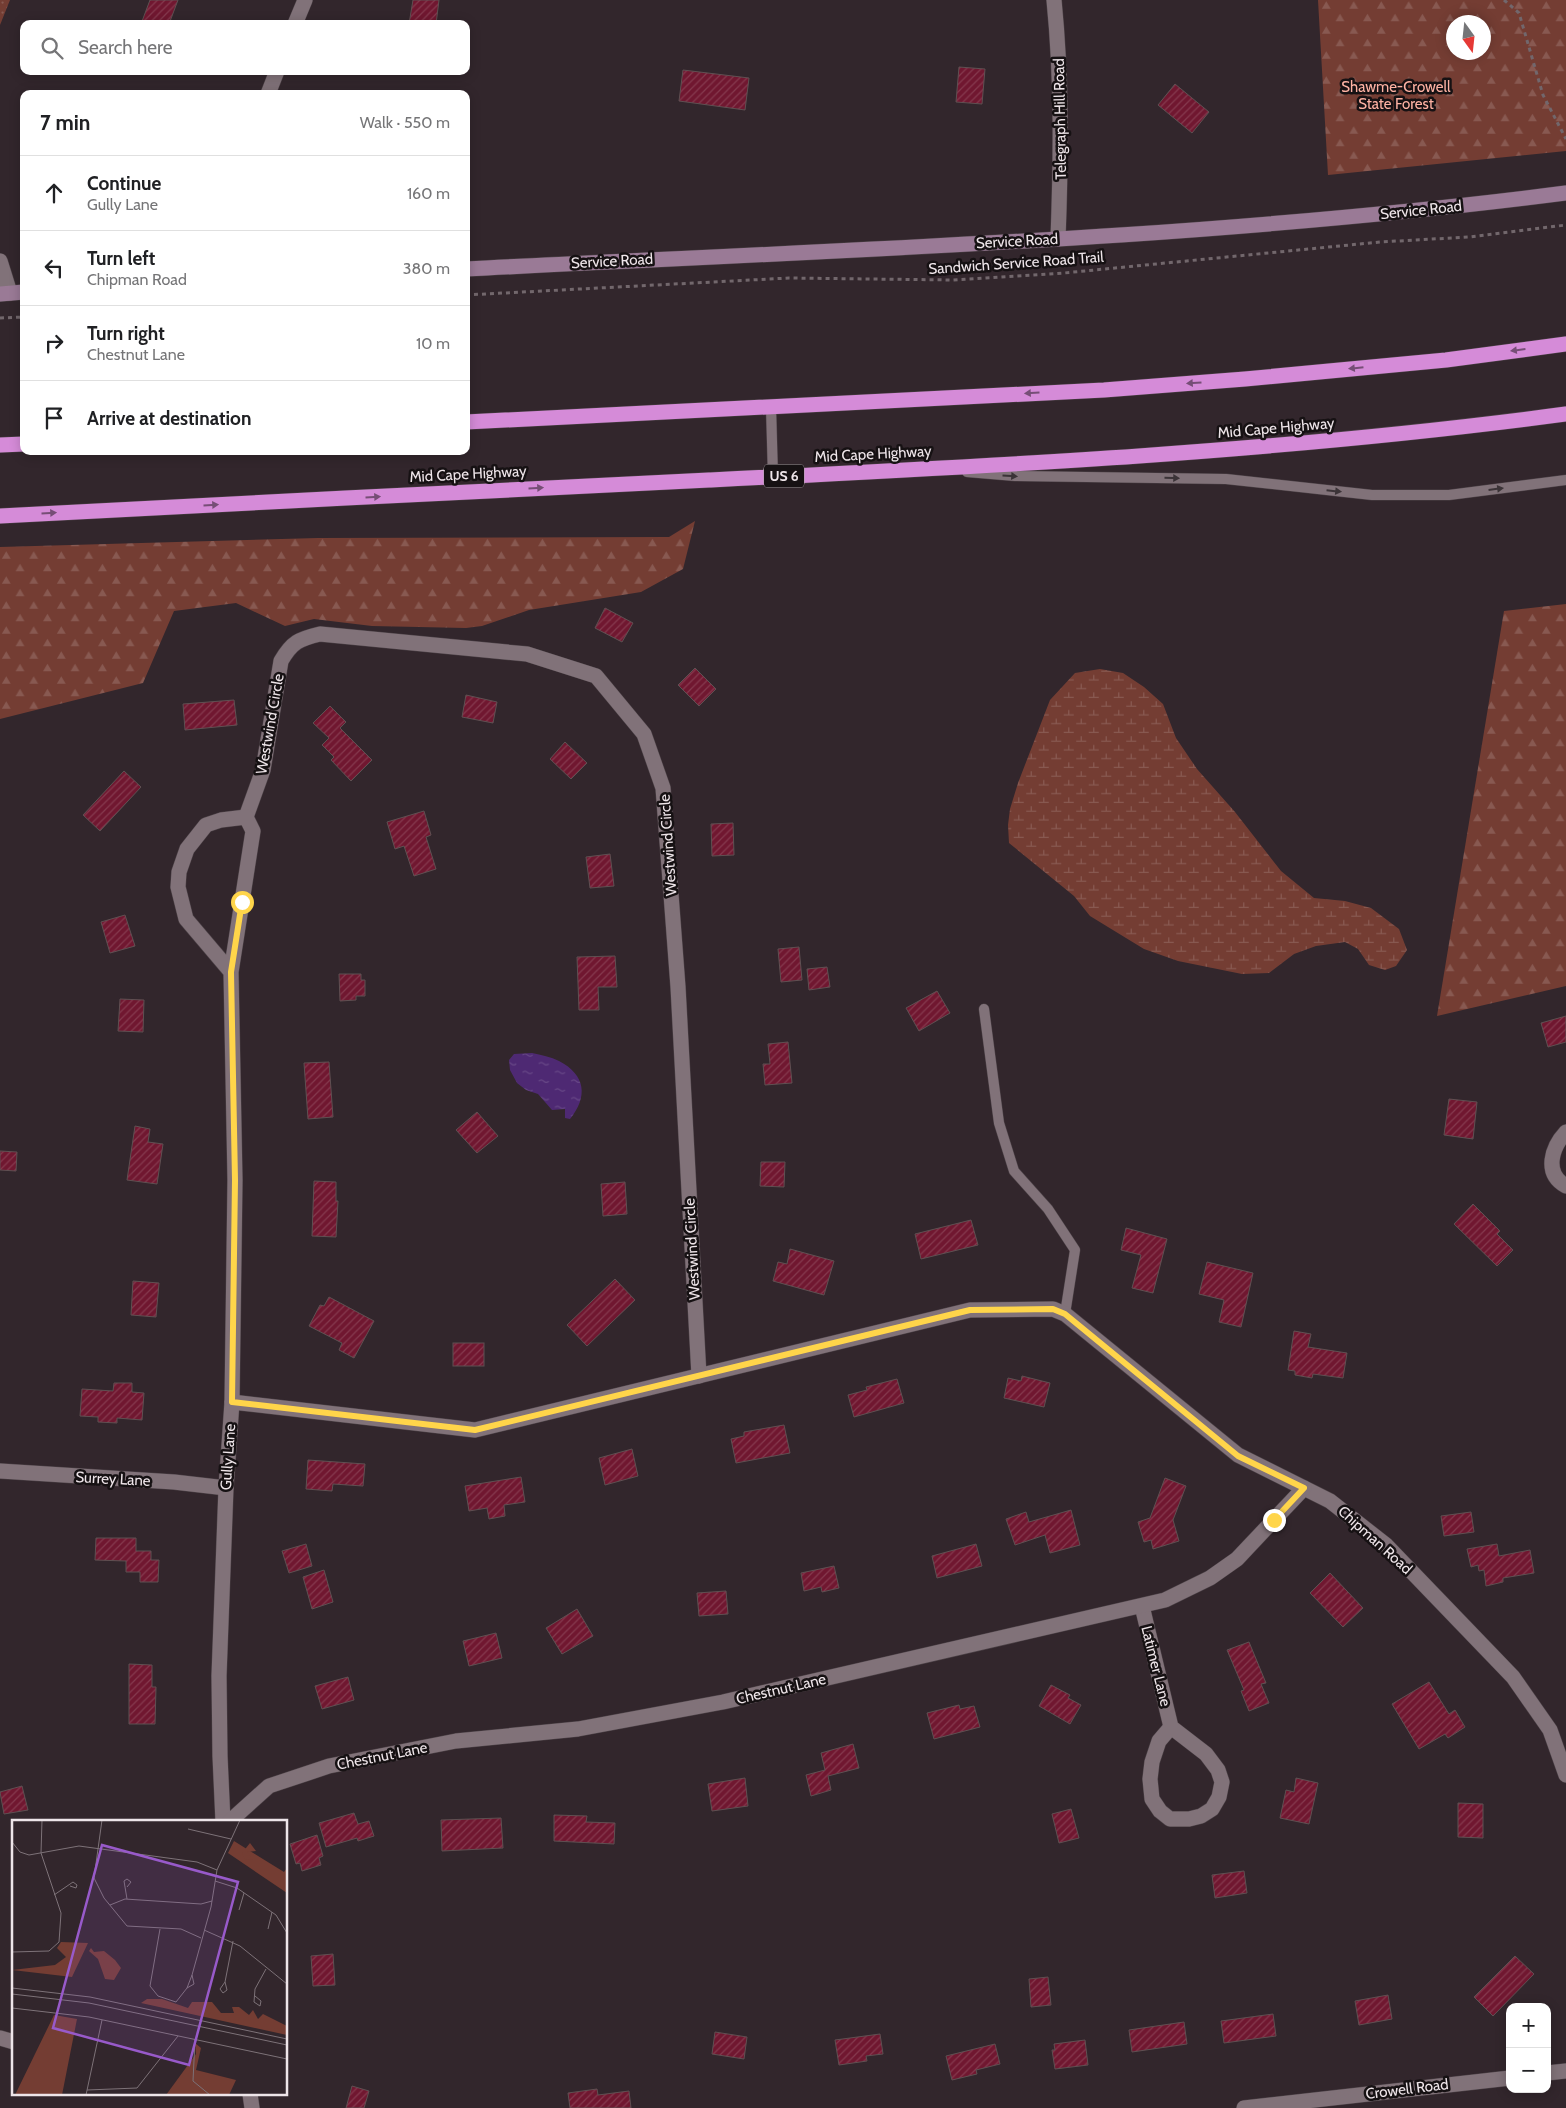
<!DOCTYPE html>
<html lang="en">
<head>
<meta charset="utf-8">
<style>
	body { margin:0; font-family:Cabin,sans-serif; background:#f6f6f6; color:#202124 }
	.controls { position:absolute; right:15px; bottom:15px; display:grid; overflow:hidden; border-radius:10px; box-shadow:0 2px 12px #0003 }
	.controls button { width:45px; height:45px; display:grid; place-items:center; padding:0; border:0; border-bottom:1px solid #e0e0e0; background:#fff; color:#202124; font:25px sans-serif }
	.compass { position:absolute; left:1446px; top:15px; width:45px; height:45px; border-radius:50%; background:#fff; box-shadow:0 2px 12px #0003; rotate:165deg }
	.stop { position:absolute; width:15px; height:15px; margin:-11px; border:4px solid #ffd54a; border-radius:50%; background:#fff }
	.stop.end { background:#ffd54a; border-color:#fff; box-shadow:0 1px 5px #0008 }
	.list { margin:0; padding:0; list-style:none }
	h2 { display:flex; justify-content:space-between; align-items:center; height:65px; margin:0; padding:0 20px; font-size:21px }
	h2 small { font-size:16px; font-weight:400; color:#757577 }
	.list li { display:grid; grid-template-columns:32px 1fr auto; gap:15px; align-items:center; box-sizing:border-box; height:75px; padding:0 20px; border-top:1px solid #e0e0e0 }
	.list b { display:block; font-size:19px; white-space:nowrap }
	.list p { margin:0; font-size:16px; white-space:nowrap; color:#757577 }
	.list em { font-size:16px; font-style:normal; color:#757577 }
	.icon { flex:none; width:28px; height:28px; fill:none; stroke:currentColor; stroke-width:2; stroke-linecap:round; stroke-linejoin:round }
	.map { position:relative; flex:none; width:1566px; height:2108px; overflow:hidden }
	.search { position:absolute; background:#fff; box-shadow:0 2px 12px #0003; left:20px; top:20px; width:450px; height:55px; display:flex; align-items:center; gap:12px; box-sizing:border-box; padding:0 18px; border-radius:10px; color:#757577; font-size:19px }
	.panel { position:absolute; background:#fff; box-shadow:0 2px 12px #0003; left:20px; top:90px; width:450px; height:365px; border-radius:10px }
	.map>svg:first-child { display:block }
	.grass { fill:url(#grass-dots) }
	.forest { fill:url(#forest-firs); fill-rule:evenodd }
	.wetland { fill:url(#wetland-marsh) }
	.water { fill:url(#water-ripples) }
	.building { fill:url(#building-hatch); stroke:#5f5052 }
	.lines { fill:none; stroke-linecap:round; stroke-linejoin:round }
	.lane-casing { stroke:#4c4247; stroke-width:11 }
	.street-casing { stroke:#4c4247; stroke-width:16 }
	.secondary-casing { stroke:#4c4247; stroke-width:16 }
	.highway-casing { stroke:#4c4247; stroke-width:16 }
	.path { stroke:#72676c; stroke-width:3; stroke-dasharray:4 4; stroke-linecap:butt }
	.lane { stroke:#817279; stroke-width:10 }
	.street { stroke:#817279; stroke-width:15 }
	.secondary { stroke:#9a7a96; stroke-width:15 }
	.highway { stroke:#d58bd8; stroke-width:15 }
	.oneway { fill:#764e76 }
	.oneway2 { fill:#3b3337 }
	.route { stroke:#ffd54a; stroke-width:6 }
	.labels { text-anchor:middle; dominant-baseline:central; stroke-width:5; stroke-linejoin:round; paint-order:stroke }
	.shield { fill:#161113; stroke:#ada5a9; stroke-width:1 }
	.shield-label { font-size:14px; font-weight:bold; fill:#eee5e9 }
	.park-label { font-size:15px; fill:#feb2a3; stroke:#161113 }
	.street-label { font-size:15px; fill:#eee5e9; stroke:#161113 }
	.inset-road { fill:none; stroke:#7d7278; stroke-width:1 }
	.view { fill:#985aca; fill-opacity:0.15; stroke:#985aca; stroke-width:2.5 }
	.inset-edge { fill:none; stroke:#eee5e9; stroke-width:2.5 }
</style>
</head>
<body>
<div class="map">
<svg width="1566" height="2108" viewBox="0 0 1566 2108">
	<defs>
		<pattern id="grass-dots" width="8" height="8" patternUnits="userSpaceOnUse" patternTransform="scale(1.25)"><rect width="8" height="8" fill="#743d33"/><path d="M2 2h.1M6 6h.1" fill="none" stroke="#885951" stroke-width="1.8" stroke-linecap="round"/></pattern>
		<pattern id="forest-firs" width="22" height="20" patternUnits="userSpaceOnUse" patternTransform="scale(1.25)"><rect width="22" height="20" fill="#743d33"/><path d="M5 1l3.5 6h-7zM16 11l3.5 6h-7z" fill="#885951"/></pattern>
		<pattern id="wetland-marsh" width="20" height="14" patternUnits="userSpaceOnUse" patternTransform="scale(1.25)"><rect width="20" height="14" fill="#743d33"/><path d="M1 5h8M5 5V1M11 12h8M15 12V8" fill="none" stroke="#885951"/></pattern>
		<pattern id="water-ripples" width="26" height="14" patternUnits="userSpaceOnUse" patternTransform="scale(1.25)"><rect width="26" height="14" fill="#4e2973"/><path d="M2 4q2-2 4 0t4 0M15 11q2-2 4 0t4 0" fill="none" stroke="#684887"/></pattern>
		<pattern id="building-hatch" width="6" height="6" patternUnits="userSpaceOnUse" patternTransform="scale(1.25)"><rect width="6" height="6" fill="#701730"/><path d="M-1 1l2-2M0 6l6-6M5 7l2-2" fill="none" stroke="#85394e"/></pattern>
	</defs>
	<rect width="100%" height="100%" fill="#32262c"/>
	<polygon class="grass" points="0,0 10,0 0,25"/>
	<g class="forest">
		<path d="M1318,0H1566V151L1328,175ZM1454,22H1484V52H1454Z"/>
		<polygon points="695,521 683,569 641,592 529,610 482,626 466,628 372,626 314,619 285,626 236,603 174,611 143,683 0,719 0,547 318,538 669,537"/>
		<polygon points="1566,604 1566,986 1437,1016 1504,611"/>
	</g>
	<polygon class="wetland" points="1100,669 1123,673 1144,687 1163,704 1176,738 1197,769 1235,812 1281,871 1314,898 1345,901 1371,908 1399,929 1407,950 1396,966 1385,970 1369,965 1358,949 1345,942 1316,946 1294,954 1269,973 1242,974 1178,961 1144,949 1090,916 1074,896 1009,843 1008,825 1010,809 1018,783 1050,700 1075,673"/>
	<path class="water" d="M532,1053C541,1055 551,1057 559,1061C586,1075 588,1097 570,1119L565,1118V1109L552,1110L538,1094L526,1090L517,1083L510,1070L509,1060L514,1054Z"/>
	<g class="building">
		<polygon points="150,0 178,0 169,24 141,24"/>
		<polygon points="413,0 439,0 436,24 409,24"/>
		<polygon points="959,67 985,69 982,104 956,102"/>
		<polygon points="683,70 749,78 745,110 679,101"/>
		<polygon points="1175,84 1209,112 1192,133 1158,105"/>
		<polygon points="605,608 633,623 622,642 595,628"/>
		<polygon points="695,668 716,689 699,706 678,685"/>
		<polygon points="466,695 497,702 493,723 462,717"/>
		<polygon points="234,700 237,725 185,730 183,704"/>
		<polygon points="330,706 346,722 340,728 372,760 351,781 331,760 334,757 322,745 329,738 313,723"/>
		<polygon points="565,742 587,763 571,779 550,759"/>
		<polygon points="124,771 141,787 100,831 83,815"/>
		<polygon points="424,811 431,835 426,837 436,869 414,876 404,846 395,849 387,822"/>
		<polygon points="733,823 734,855 712,856 711,824"/>
		<polygon points="610,854 614,886 590,888 586,857"/>
		<polygon points="125,915 135,946 110,953 101,922"/>
		<polygon points="799,947 802,980 781,982 778,949"/>
		<polygon points="615,956 617,987 598,987 599,1010 579,1010 577,957"/>
		<polygon points="827,967 830,987 809,990 807,969"/>
		<polygon points="339,974 361,974 361,980 365,980 365,996 356,996 356,1000 340,1001"/>
		<polygon points="937,991 950,1013 919,1031 906,1008"/>
		<polygon points="120,999 144,1000 143,1032 118,1031"/>
		<polygon points="1566,1016 1566,1042 1548,1047 1541,1023"/>
		<polygon points="788,1042 792,1083 765,1085 763,1064 770,1064 768,1044"/>
		<polygon points="329,1062 333,1117 308,1119 304,1063"/>
		<polygon points="1449,1099 1477,1102 1473,1139 1444,1135"/>
		<polygon points="477,1112 498,1136 477,1153 456,1130"/>
		<polygon points="135,1126 150,1129 148,1142 163,1144 157,1184 127,1180"/>
		<polygon points="0,1151 17,1152 16,1171 0,1170"/>
		<polygon points="761,1162 785,1162 784,1187 760,1186"/>
		<polygon points="314,1181 336,1182 336,1201 338,1201 336,1237 312,1236"/>
		<polygon points="625,1182 627,1214 603,1216 601,1184"/>
		<polygon points="1473,1204 1500,1231 1497,1234 1513,1250 1497,1266 1454,1224"/>
		<polygon points="971,1220 978,1245 921,1259 915,1234"/>
		<polygon points="1126,1228 1167,1239 1153,1293 1132,1288 1141,1255 1121,1250"/>
		<polygon points="790,1249 834,1261 824,1295 773,1281 778,1262 787,1264"/>
		<polygon points="1207,1262 1253,1273 1241,1327 1219,1322 1224,1300 1199,1294"/>
		<polygon points="615,1279 635,1300 587,1346 567,1325"/>
		<polygon points="133,1281 159,1283 156,1317 131,1315"/>
		<polygon points="329,1297 374,1321 354,1358 339,1350 342,1343 309,1326 320,1305 324,1306"/>
		<polygon points="1294,1331 1311,1334 1308,1347 1347,1353 1343,1378 1313,1374 1312,1378 1295,1375 1295,1371 1288,1370"/>
		<rect x="453" y="1343" width="31" height="23"/>
		<polygon points="1022,1376 1050,1383 1044,1407 1004,1398 1008,1378 1021,1381"/>
		<polygon points="897,1379 904,1403 854,1417 848,1395 867,1390 866,1387"/>
		<polygon points="114,1383 132,1383 132,1392 144,1393 142,1420 117,1418 117,1423 98,1422 98,1417 80,1416 82,1389 113,1391"/>
		<polygon points="784,1425 790,1453 736,1463 731,1439 744,1436 744,1432"/>
		<polygon points="632,1449 638,1476 605,1485 599,1458"/>
		<polygon points="308,1460 365,1464 363,1486 333,1484 332,1491 306,1489"/>
		<polygon points="521,1477 525,1502 504,1505 505,1516 489,1519 487,1508 469,1511 465,1486"/>
		<polygon points="1165,1478 1186,1486 1173,1520 1179,1541 1153,1549 1151,1540 1144,1542 1138,1522 1150,1518"/>
		<polygon points="1071,1510 1080,1545 1050,1553 1045,1535 1015,1545 1006,1519 1026,1512 1029,1522"/>
		<polygon points="1471,1512 1474,1532 1444,1536 1441,1516"/>
		<polygon points="96,1538 136,1538 136,1551 151,1551 151,1560 159,1560 158,1582 140,1582 140,1572 126,1572 126,1561 95,1560"/>
		<polygon points="306,1544 312,1566 289,1573 282,1551"/>
		<polygon points="976,1544 982,1566 937,1578 932,1556"/>
		<polygon points="1497,1544 1499,1556 1530,1550 1534,1573 1503,1578 1503,1582 1486,1586 1484,1570 1479,1571 1478,1565 1471,1567 1467,1549"/>
		<polygon points="834,1566 839,1588 822,1592 821,1587 804,1591 801,1573"/>
		<polygon points="324,1570 333,1602 312,1609 303,1577"/>
		<polygon points="1330,1573 1363,1608 1343,1627 1310,1593"/>
		<polygon points="726,1591 728,1614 699,1616 697,1593"/>
		<polygon points="577,1609 593,1636 562,1654 546,1628"/>
		<polygon points="496,1633 502,1658 469,1666 463,1641"/>
		<polygon points="1249,1642 1266,1683 1261,1684 1269,1703 1249,1711 1241,1691 1244,1690 1227,1650"/>
		<polygon points="129,1664 152,1665 152,1687 156,1687 155,1724 129,1724"/>
		<polygon points="348,1677 354,1700 322,1709 315,1686"/>
		<polygon points="1429,1682 1449,1714 1455,1710 1465,1727 1448,1738 1445,1734 1419,1749 1392,1704"/>
		<polygon points="1051,1685 1070,1695 1068,1698 1081,1705 1070,1724 1039,1706"/>
		<polygon points="959,1705 960,1709 974,1706 980,1727 934,1739 927,1713"/>
		<polygon points="853,1744 859,1768 828,1776 831,1790 811,1796 806,1775 825,1770 821,1753"/>
		<polygon points="745,1778 748,1806 712,1811 708,1784"/>
		<polygon points="1296,1778 1318,1783 1309,1824 1280,1818 1286,1790 1294,1792"/>
		<polygon points="22,1786 28,1810 4,1814 0,1792"/>
		<polygon points="1458,1803 1483,1804 1483,1838 1458,1837"/>
		<polygon points="1071,1809 1079,1838 1059,1843 1052,1814"/>
		<polygon points="354,1813 358,1824 369,1821 374,1836 358,1841 357,1838 326,1847 319,1823"/>
		<polygon points="554,1815 587,1816 586,1822 615,1823 614,1844 554,1841"/>
		<polygon points="501,1818 503,1848 442,1851 441,1820"/>
		<polygon points="317,1835 323,1856 319,1858 321,1865 302,1871 300,1863 296,1864 290,1844"/>
		<polygon points="1244,1871 1247,1893 1215,1898 1212,1875"/>
		<polygon points="333,1954 335,1985 313,1986 311,1956"/>
		<polygon points="1515,1956 1534,1974 1493,2016 1474,1997"/>
		<polygon points="1048,1977 1051,2005 1031,2007 1029,1979"/>
		<polygon points="1388,1995 1392,2019 1359,2025 1355,2001"/>
		<polygon points="1273,2014 1276,2036 1224,2043 1221,2021"/>
		<polygon points="1184,2022 1187,2044 1132,2052 1129,2030"/>
		<polygon points="715,2032 747,2037 744,2059 712,2054"/>
		<polygon points="880,2034 883,2054 866,2056 867,2061 839,2065 835,2040"/>
		<polygon points="1085,2040 1088,2065 1055,2069 1052,2050 1055,2050 1054,2044"/>
		<polygon points="995,2044 1000,2064 976,2070 977,2074 952,2080 946,2056"/>
		<polygon points="352,2086 369,2091 364,2108 346,2108"/>
		<polygon points="597,2089 598,2095 629,2091 631,2108 570,2108 568,2093"/>
	</g>
	<g class="lines">
		<g class="lane-casing">
			<g id="lane">
				<polyline points="771,407 773,477"/>
				<polyline points="967,472 1015,476 1226,479 1372,495 1449,495 1566,480"/>
				<polyline points="984,1009 999,1123 1014,1171 1048,1209 1075,1250 1065,1314"/>
			</g>
		</g>
		<g class="street-casing">
			<g id="street">
				<path d="M1054,0C1062,80 1061,158 1058,239"/>
				<polyline points="295,24 305,0"/>
				<polyline points="268,94 277,71"/>
				<polyline points="0,261 10,293"/>
				<path d="M246,817L263,770L281,661C292,642 299,639 320,634L527,654L596,676L644,734L663,788L678,987L699,1376"/>
				<path d="M1566,1132C1552,1147 1543,1173 1566,1186"/>
				<polyline points="232,1402 475,1430 970,1310 1053,1309 1065,1314 1238,1455 1330,1501 1386,1545 1513,1677 1550,1730 1566,1775"/>
				<polyline points="0,1471 174,1482 226,1488"/>
				<polyline points="1142,1606 1171,1727 1206,1754 1218,1770 1222,1782 1219,1797 1212,1809 1201,1816 1189,1819 1170,1819 1160,1811 1152,1799 1150,1779 1152,1762 1159,1741 1171,1727"/>
				<polyline points="223,1822 220,1756 219,1676 226,1488 232,1402 235,1180 231,972 186,919 178,887 179,872 187,849 206,825 221,820 246,817 253,831 231,972"/>
				<polyline points="229,1822 269,1786 329,1766 456,1741 578,1729 723,1702 1165,1600 1210,1578 1237,1559 1304,1488"/>
				<polyline points="0,2038 14,2042"/>
				<polyline points="1547,2073 1566,2071"/>
				<polyline points="250,2094 252,2108"/>
				<polyline points="1244,2108 1510,2078"/>
			</g>
		</g>
		<g class="secondary-casing">
			<g id="secondary">
				<path d="M466,269C833,250 1201,240 1566,193"/>
				<polyline points="0,294 24,292"/>
			</g>
		</g>
		<g class="highway-casing">
			<g id="highway">
				<polyline points="466,422 1104,390 1245,379 1446,360 1566,344"/>
				<polyline points="0,445 24,444"/>
				<path d="M0,516C236,504 473,491 709,480C995,466 1282,452 1566,414"/>
			</g>
		</g>
		<g class="path">
			<polyline points="1504,0 1519,13 1543,95 1566,139"/>
			<polyline points="466,295 789,278 953,280 1064,273 1380,242 1469,237 1566,225"/>
			<polyline points="0,318 24,317"/>
		</g>
		<use href="#lane" class="lane"/>
		<use href="#street" class="street"/>
		<use href="#secondary" class="secondary"/>
		<use href="#highway" class="highway"/>
	</g>
	<defs><path id="oneway-solid" d="M-6-.8H1V-3.2L6.5 0L1 3.2V.8H-6Z" transform="scale(1.25)"/></defs>
	<g class="oneway">
		<use href="#oneway-solid" transform="translate(1518 350) rotate(173)"/>
		<use href="#oneway-solid" transform="translate(1356 368) rotate(174)"/>
		<use href="#oneway-solid" transform="translate(1194 383) rotate(176)"/>
		<use href="#oneway-solid" transform="translate(1032 393) rotate(177)"/>
		<use href="#oneway-solid" transform="translate(536 488) rotate(-3)"/>
		<use href="#oneway-solid" transform="translate(373 497) rotate(-3)"/>
		<use href="#oneway-solid" transform="translate(211 505) rotate(-3)"/>
		<use href="#oneway-solid" transform="translate(49 513) rotate(-3)"/>
	</g>
	<g class="oneway2">
		<use href="#oneway-solid" transform="translate(1010 476) rotate(4)"/>
		<use href="#oneway-solid" transform="translate(1172 478) rotate(1)"/>
		<use href="#oneway-solid" transform="translate(1496 489) rotate(-7)"/>
		<use href="#oneway-solid" transform="translate(1334 491) rotate(6)"/>
	</g>
	<g class="lines">
		<polyline class="route" points="242,902 231,972 235,1180 232,1402 475,1430 970,1310 1053,1309 1065,1314 1238,1456 1304,1488 1274,1520"/>
	</g>
	<g class="labels">
		<rect class="shield" x="764" y="464.5" width="40" height="23" rx="4"/>
		<g class="shield-label">
			<text x="784" y="476">US 6</text>
		</g>
		<g class="park-label">
			<text x="1396" y="87">Shawme-Crowell<tspan x="1396" dy="17">State Forest</tspan></text>
		</g>
		<g class="street-label">
			<text transform="translate(1060 119) rotate(-91)">Telegraph Hill Road</text>
			<text transform="translate(1421 210) rotate(-6)">Service Road</text>
			<text transform="translate(1017 241) rotate(-3)">Service Road</text>
			<text transform="translate(612 261) rotate(-3)">Service Road</text>
			<text transform="translate(1016 263) rotate(-4)">Sandwich Service Road Trail</text>
			<text transform="translate(1276 428) rotate(-5)">Mid Cape Highway</text>
			<text transform="translate(873 454) rotate(-3)">Mid Cape Highway</text>
			<text transform="translate(468 474) rotate(-3)">Mid Cape Highway</text>
			<text transform="translate(270 724) rotate(-80)">Westwind Circle</text>
			<text transform="translate(668 845) rotate(-94)">Westwind Circle</text>
			<text transform="translate(692 1249) rotate(-93)">Westwind Circle</text>
			<text transform="translate(228 1457) rotate(-86)">Gully Lane</text>
			<text transform="translate(113 1479) rotate(3)">Surrey Lane</text>
			<text transform="translate(1375 1540) rotate(42)">Chipman Road</text>
			<text transform="translate(1156 1666) rotate(76)">Latimer Lane</text>
			<text transform="translate(781 1689) rotate(-13)">Chestnut Lane</text>
			<text transform="translate(382 1756) rotate(-11)">Chestnut Lane</text>
			<text transform="translate(1407 2089) rotate(-7)">Crowell Road</text>
		</g>
	</g>
	<g transform="translate(12 1820)">
		<rect width="275" height="275" fill="#32262c"/>
		<path d="M222,21L272,52L275,48V73L216,33ZM183,223L189,228L184,250L224,260L217,275H154L184,234Z" fill="#743d33"/>
		<path d="M49,122L76,123L60,157L0,150L43,145L54,137L45,128ZM135,179H150L176,188L180,182H200L209,193H222L220,187H227L237,195L241,190L246,199L251,194L275,206V215L129,183ZM42,195L65,199L50,275H3Z" fill="#743d33"/>
		<path d="M238,23L244,31L235,32L241,40L233,39L230,33ZM79,128L82,132L92,131L103,140L109,148L102,160L93,159L86,139L77,131Z" fill="#743d33"/>
		<path class="inset-road" d="M90,0L82,58L92,78L115,106L169,109L189,118M176,9L219,19M0,22L8,32L17,35L67,26L185,42L205,50M203,61L225,68L264,95L275,113M42,75L61,62L65,65L64,68L58,66M115,79L112,61L115,59L119,62L115,67M98,85L113,79L189,84L200,81M227,90L232,73M148,109L138,166L146,176L164,182L175,168M256,109L260,92M192,110L228,126L275,164M0,132L37,131L47,122L49,93L29,33L30,0M180,155L175,168L182,164L180,155L199,87L205,50L228,0M213,162L221,121M213,162L215,170L211,173L208,169ZM0,168L78,177L275,219M0,174L77,183L275,225M243,176L249,181L248,186L242,182L243,169L254,149M0,188L77,197L275,239M183,219L181,261L198,275M75,270L125,268L166,216M74,275L90,200"/>
		<path class="view" d="M90,25L226,62L177,245L41,208Z"/>
		<rect width="275" height="275" class="inset-edge"/>
	</g>
</svg>
<div class="controls">
<button>+</button>
<button>−</button>
</div>
<svg class="compass" viewBox="-18 -18 36 36"><path d="M0-13l5 13h-10z" fill="#e53935"/><path d="M0 13l5-13h-10z" fill="#757577"/></svg>
<div class="stop" style="left:242px;top:902px"></div>
<div class="stop end" style="left:1274px;top:1520px"></div>
<div class="search"><svg class="icon" aria-label="search" viewBox="0 0 24 24"><circle cx="10" cy="10" r="6"/><path d="M15 15l6 6"/></svg>Search here</div>
<section class="panel">
<h2>7 min<small>Walk · 550 m</small></h2>
<ul class="list">
<li><svg class="icon" aria-label="ahead" viewBox="0 0 24 24"><path d="M12 20V5M6 11l6-6 6 6"/></svg><div><b>Continue</b><p>Gully Lane</p></div><em>160 m</em></li>
<li><svg class="icon" aria-label="left" viewBox="0 0 24 24"><path d="M17 20v-9H6M10 6l-5 5 5 5"/></svg><div><b>Turn left</b><p>Chipman Road</p></div><em>380 m</em></li>
<li><svg class="icon" aria-label="right" viewBox="0 0 24 24"><path d="M7 20v-9h11M14 6l5 5-5 5"/></svg><div><b>Turn right</b><p>Chestnut Lane</p></div><em>10 m</em></li>
<li><svg class="icon" aria-label="arrive" viewBox="0 0 24 24"><path d="M6 21V4h12l-3 4 3 4H6"/></svg><div><b>Arrive at destination</b></div></li>
</ul>
</section>
</div>
</body>
</html>
